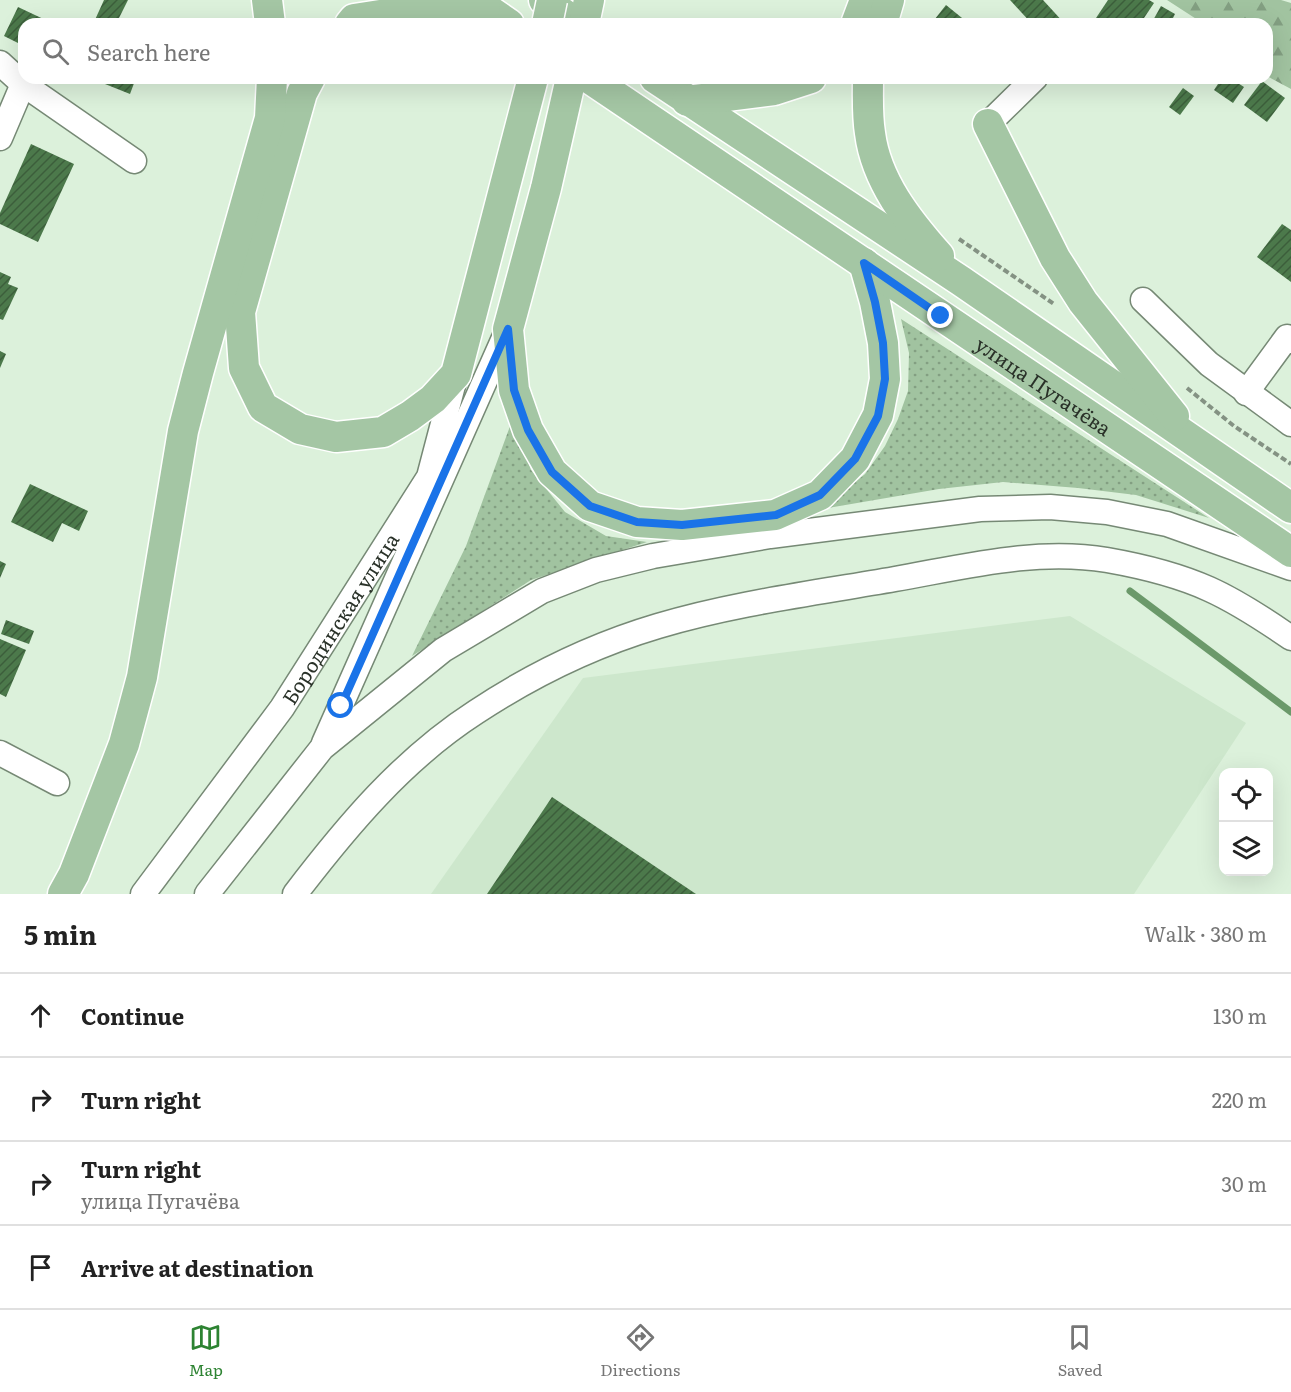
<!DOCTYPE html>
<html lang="en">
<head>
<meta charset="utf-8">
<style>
	body { margin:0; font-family:Literata,serif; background:#f2f2f2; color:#222 }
	.controls { position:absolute; right:18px; bottom:18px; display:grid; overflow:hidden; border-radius:12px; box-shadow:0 6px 24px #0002 }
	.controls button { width:54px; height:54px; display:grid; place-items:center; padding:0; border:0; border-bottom:2px solid #e0e0e0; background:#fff; color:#222; font:30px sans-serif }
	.stop { position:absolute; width:18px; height:18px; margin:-14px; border:4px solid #1a73e8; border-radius:50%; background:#fff }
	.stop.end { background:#1a73e8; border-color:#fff; box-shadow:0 2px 6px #0008 }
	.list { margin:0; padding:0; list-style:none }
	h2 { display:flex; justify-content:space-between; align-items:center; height:78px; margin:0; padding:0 24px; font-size:26px }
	h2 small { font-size:20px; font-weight:400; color:#767676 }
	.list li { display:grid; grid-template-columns:39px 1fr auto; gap:18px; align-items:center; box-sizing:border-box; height:84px; padding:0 24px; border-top:2px solid #e0e0e0 }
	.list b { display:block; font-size:22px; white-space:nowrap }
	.list p { margin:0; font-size:20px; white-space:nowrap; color:#767676 }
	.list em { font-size:20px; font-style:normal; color:#767676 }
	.icon { flex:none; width:33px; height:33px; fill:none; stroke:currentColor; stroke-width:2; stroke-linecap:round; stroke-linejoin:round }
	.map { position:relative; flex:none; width:1291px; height:894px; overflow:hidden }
	.search { position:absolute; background:#fff; box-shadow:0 6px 24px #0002; left:18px; right:18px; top:18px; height:66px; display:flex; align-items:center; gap:15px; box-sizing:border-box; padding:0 21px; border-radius:18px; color:#767676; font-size:22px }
	.sheet { height:414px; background:#fff }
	nav { display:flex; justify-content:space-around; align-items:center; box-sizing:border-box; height:84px; border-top:2px solid #e0e0e0; background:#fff; font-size:16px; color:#767676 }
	nav a { display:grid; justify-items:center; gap:3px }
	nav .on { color:#2d8332 }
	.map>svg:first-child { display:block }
	.built { fill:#cde7cc }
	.grass { fill:url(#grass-dots) }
	.forest { fill:url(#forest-firs) }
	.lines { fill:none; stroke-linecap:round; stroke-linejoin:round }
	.stream { stroke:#6b996a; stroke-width:7 }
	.building { fill:url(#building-hatch) }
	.minor-casing { stroke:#768975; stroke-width:27 }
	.major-casing { stroke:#fff; stroke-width:33 }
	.path { stroke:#849283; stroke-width:4; stroke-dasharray:6 3; stroke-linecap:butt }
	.minor { stroke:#fff; stroke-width:24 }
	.major { stroke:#a4c6a4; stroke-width:30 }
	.major-bridge-casing { stroke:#fff; stroke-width:33; stroke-linecap:butt }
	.major-bridge { stroke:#a4c6a4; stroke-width:30 }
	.route { stroke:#1a73e8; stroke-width:8 }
	.labels { text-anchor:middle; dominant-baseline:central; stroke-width:6; stroke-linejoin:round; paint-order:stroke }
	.street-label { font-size:20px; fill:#2a3229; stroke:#e9fee8 }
</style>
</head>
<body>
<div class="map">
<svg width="1291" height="894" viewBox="0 0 1291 894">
	<defs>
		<pattern id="grass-dots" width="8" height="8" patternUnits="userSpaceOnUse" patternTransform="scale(1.5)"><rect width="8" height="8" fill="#a1c3a0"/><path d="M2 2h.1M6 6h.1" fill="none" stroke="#839f82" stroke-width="1.8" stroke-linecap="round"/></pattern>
		<pattern id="forest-firs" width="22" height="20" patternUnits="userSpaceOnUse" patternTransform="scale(1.5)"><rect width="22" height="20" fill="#a1c3a0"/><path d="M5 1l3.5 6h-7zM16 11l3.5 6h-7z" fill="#839f82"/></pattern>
		<pattern id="building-hatch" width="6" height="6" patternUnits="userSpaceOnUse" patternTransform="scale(1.5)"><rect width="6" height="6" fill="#4c794b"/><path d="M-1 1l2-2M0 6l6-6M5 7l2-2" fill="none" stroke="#3c5e3b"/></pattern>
	</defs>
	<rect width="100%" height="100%" fill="#dcf1db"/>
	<polygon class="built" points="1070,616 1246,723 1134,894 431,894 583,678"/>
	<g class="grass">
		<polygon points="901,319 1209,518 1136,495 1078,488 1003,482 939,489 822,509 865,474 885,446 898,419 908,391 909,353"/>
		<polygon points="513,418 531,470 565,512 606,536 647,542 531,580 412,656 466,546"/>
	</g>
	<polygon class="forest" points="1167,0 1281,0 1291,3 1291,89 1267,76 1267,24 1204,24"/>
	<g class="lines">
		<polyline class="stream" points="1130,591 1291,712"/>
	</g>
	<g class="building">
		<polygon points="104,0 128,0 116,24 98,24 94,22"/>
		<polygon points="1010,0 1043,0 1065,24 1032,24"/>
		<polygon points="1108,0 1149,0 1154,3 1140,24 1105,24 1096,18"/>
		<polygon points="946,5 967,22 965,24 931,24"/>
		<polygon points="1161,6 1175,14 1170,24 1151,24"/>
		<polygon points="18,7 54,24 24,24 24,46 4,36"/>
		<polygon points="90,78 136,78 130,94"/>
		<polygon points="1222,78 1230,78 1244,87 1233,103 1214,90"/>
		<polygon points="1262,81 1285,98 1267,122 1244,105"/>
		<polygon points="1183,88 1194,96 1180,115 1169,107"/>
		<polygon points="31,144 74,164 38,242 0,224 0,213"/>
		<polygon points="1282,224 1291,230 1291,282 1257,257"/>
		<polygon points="0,272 11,277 8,284 18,288 3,320 0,319"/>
		<polygon points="0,351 6,354 0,368"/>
		<polygon points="30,484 88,511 79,531 62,523 53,542 11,522"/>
		<polygon points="0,561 6,564 0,578"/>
		<polygon points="6,620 34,631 29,644 1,634"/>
		<polygon points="0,639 26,650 6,697 0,694"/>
		<polygon points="552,797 696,894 487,894"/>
	</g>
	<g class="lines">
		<g class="minor-casing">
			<g id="minor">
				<polyline points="0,63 23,84 134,161"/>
				<polyline points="988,124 1035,78"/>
				<polyline points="0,138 23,84"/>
				<polyline points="1143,300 1209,364 1291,424"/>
				<polyline points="1246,393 1287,337 1291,341"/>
				<polyline points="324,743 508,329"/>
				<polyline points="0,753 57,783"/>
				<path id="s1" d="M143,894L282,708L429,477L456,374"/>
				<polyline points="207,894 322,748 443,650 542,591 596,570 653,556 770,536 980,509 1050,507 1107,512 1167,524 1291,568"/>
				<path d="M295,894C347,826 403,759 476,712C532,675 594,645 658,626C735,603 816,593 895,579C964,567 1036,548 1107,560C1141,566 1178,575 1209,589C1238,602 1265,620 1291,638"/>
			</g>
		</g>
		<g class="major-casing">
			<g id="major">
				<polyline points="267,0 270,24"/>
				<polyline points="474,0 509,24"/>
				<polyline points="544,0 578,24"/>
				<polyline points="350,24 354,19 420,9 485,8"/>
				<polyline points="584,24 589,0"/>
				<polyline points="856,24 865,0"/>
				<polyline points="882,24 889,0"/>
				<polyline points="310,78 302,93 240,312 244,368 263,407 300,429 336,437 383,432 410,416 433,399 456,374 533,78"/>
				<polyline points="571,78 546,188 508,329 514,390 528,430 552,472 590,506 637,522 682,525 775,515 820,495 855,459 878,415 885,379 883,343 875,302 864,263"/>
				<path id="s2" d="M589,78L1291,552"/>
				<polyline points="655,78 961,281 1291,508"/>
				<path d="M868,78C868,96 867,115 870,133C876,181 908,221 939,256"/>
				<polyline points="687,101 774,90 811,78"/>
				<polyline points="988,124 1055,258 1083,302 1174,416"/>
				<polyline points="63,894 74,874 124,744 142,677 183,431 198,373 270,118 272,78"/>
			</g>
		</g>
		<g class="path">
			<polyline points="959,239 1054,304"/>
			<polyline points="1187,388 1234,426 1291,464"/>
		</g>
		<use href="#minor" class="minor"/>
		<use href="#major" class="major"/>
		<g class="major-bridge-casing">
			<polyline id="major-bridge" points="547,24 552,0"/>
		</g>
		<use href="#major-bridge" class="major-bridge"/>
	</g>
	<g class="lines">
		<polyline class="route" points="341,706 508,329 514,390 528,430 552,472 590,506 637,522 682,525 776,515 820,495 855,459 878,416 885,379 883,343 875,302 864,263 941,316"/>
	</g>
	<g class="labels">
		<g class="street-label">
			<text stroke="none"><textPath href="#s2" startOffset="549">улица Пугачёва</textPath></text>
			<text stroke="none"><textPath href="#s1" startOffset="339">Бородинская улица</textPath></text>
		</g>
	</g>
</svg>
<div class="controls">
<button><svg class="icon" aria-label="locate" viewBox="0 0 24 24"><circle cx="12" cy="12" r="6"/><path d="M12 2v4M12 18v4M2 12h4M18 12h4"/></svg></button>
<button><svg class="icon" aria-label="layers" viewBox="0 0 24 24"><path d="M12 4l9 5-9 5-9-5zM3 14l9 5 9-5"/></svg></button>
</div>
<div class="stop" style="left:341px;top:706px"></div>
<div class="stop end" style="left:941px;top:316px"></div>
<div class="search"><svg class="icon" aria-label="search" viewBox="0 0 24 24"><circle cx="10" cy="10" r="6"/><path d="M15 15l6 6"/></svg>Search here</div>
</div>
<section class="sheet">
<h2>5 min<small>Walk · 380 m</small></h2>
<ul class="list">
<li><svg class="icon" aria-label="ahead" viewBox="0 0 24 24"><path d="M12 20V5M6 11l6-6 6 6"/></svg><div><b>Continue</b></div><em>130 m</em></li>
<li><svg class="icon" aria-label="right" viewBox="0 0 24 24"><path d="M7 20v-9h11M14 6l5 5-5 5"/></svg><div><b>Turn right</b></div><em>220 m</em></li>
<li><svg class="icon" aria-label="right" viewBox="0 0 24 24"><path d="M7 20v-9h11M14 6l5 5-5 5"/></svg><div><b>Turn right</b><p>улица Пугачёва</p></div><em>30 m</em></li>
<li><svg class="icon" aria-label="arrive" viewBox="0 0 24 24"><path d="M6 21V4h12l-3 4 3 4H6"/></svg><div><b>Arrive at destination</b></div></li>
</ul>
</section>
<nav>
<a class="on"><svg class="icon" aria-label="map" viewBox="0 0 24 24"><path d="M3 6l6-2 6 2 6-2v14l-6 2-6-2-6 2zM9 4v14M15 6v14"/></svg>Map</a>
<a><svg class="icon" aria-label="directions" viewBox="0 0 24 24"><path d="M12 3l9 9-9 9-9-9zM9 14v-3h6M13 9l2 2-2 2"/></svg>Directions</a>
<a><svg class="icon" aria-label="saved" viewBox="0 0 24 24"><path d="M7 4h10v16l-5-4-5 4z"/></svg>Saved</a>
</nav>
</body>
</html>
